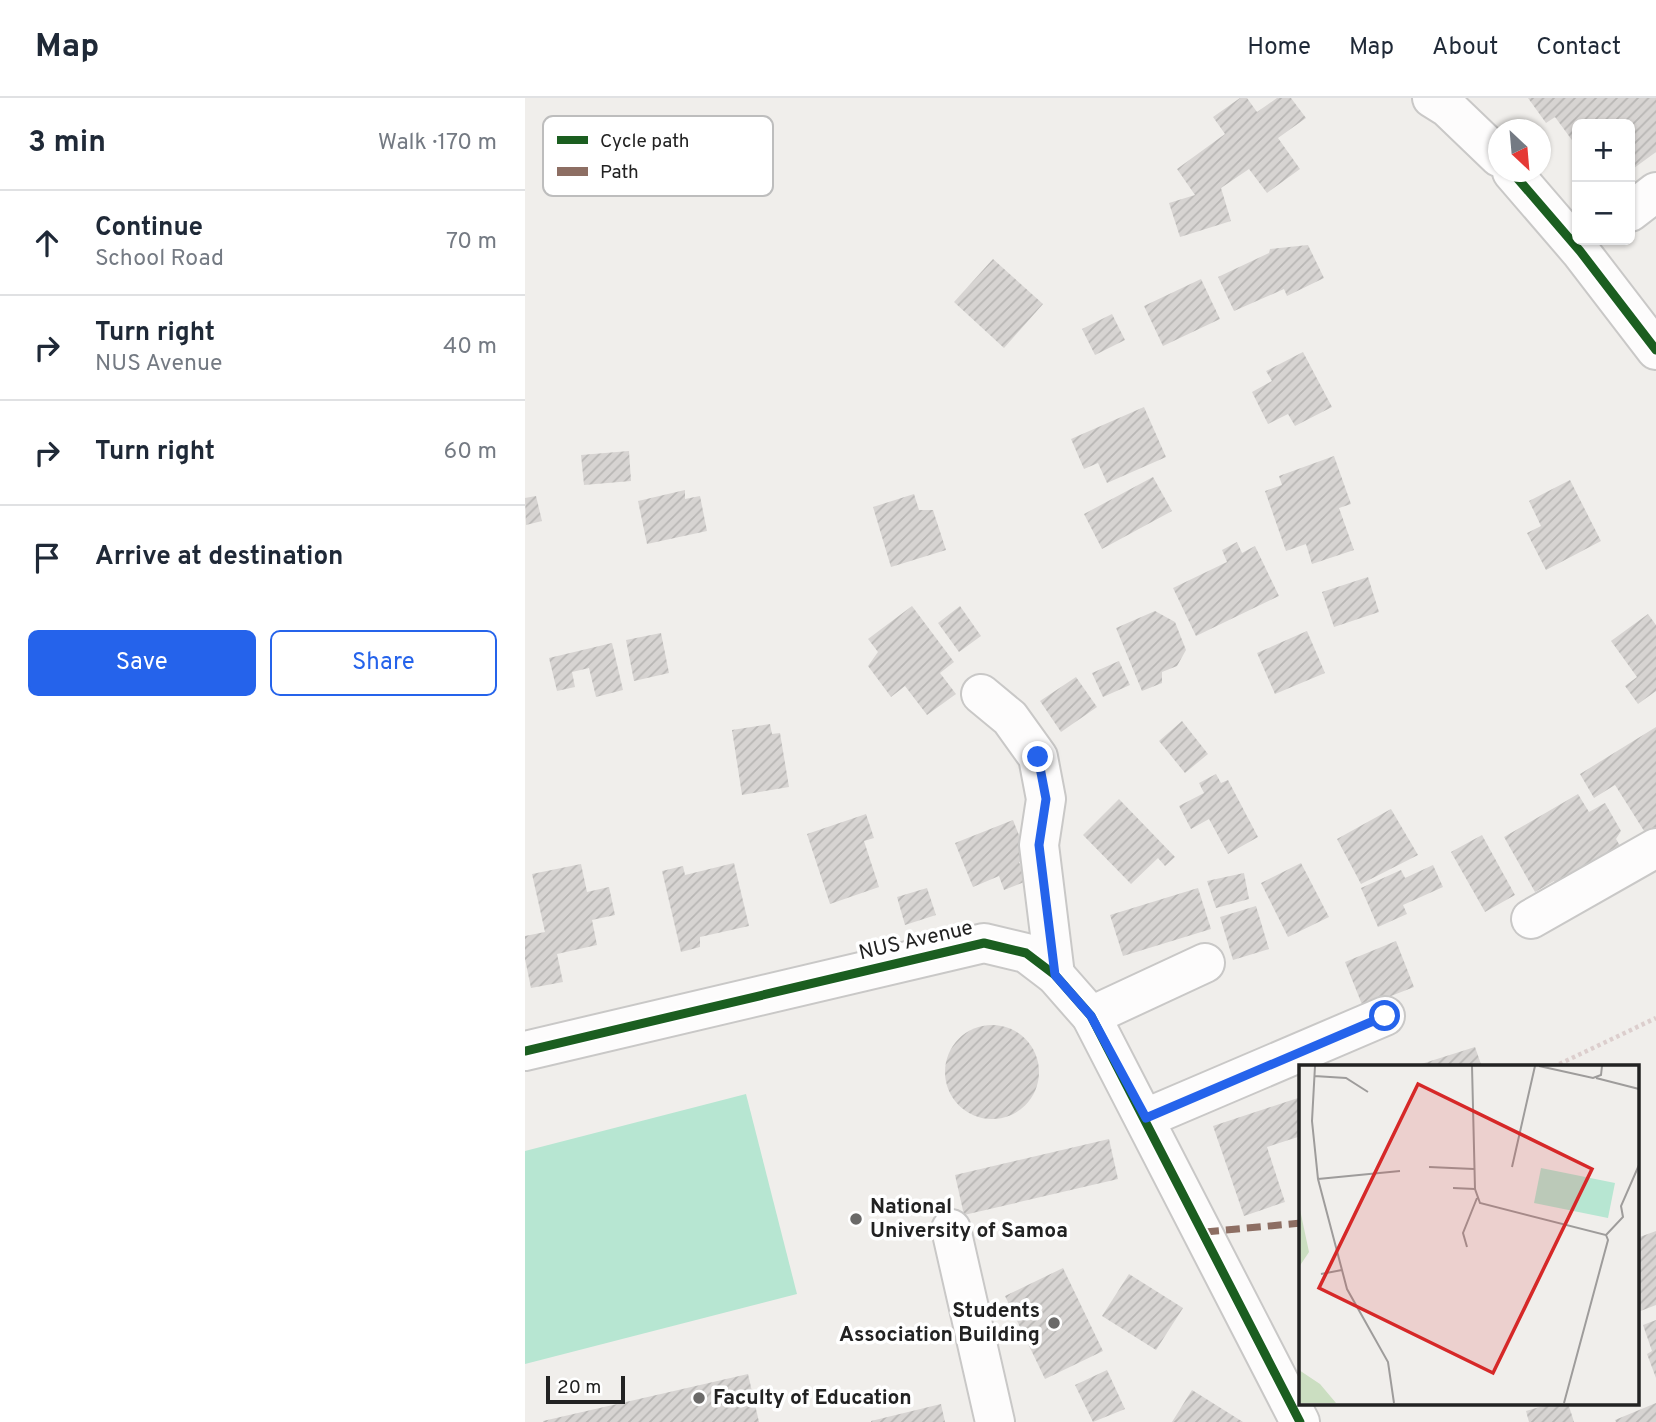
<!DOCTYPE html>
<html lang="en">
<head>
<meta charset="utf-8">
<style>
	body { margin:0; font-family:Overpass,sans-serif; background:#f2f2f3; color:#1f2937 }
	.controls { position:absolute; right:21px; top:21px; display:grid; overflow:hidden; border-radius:10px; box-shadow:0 2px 5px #0004 }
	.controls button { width:63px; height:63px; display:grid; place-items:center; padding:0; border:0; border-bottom:2px solid #e0e1e3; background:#fff; color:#1f2937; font:35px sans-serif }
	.compass { position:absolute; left:963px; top:21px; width:63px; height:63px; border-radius:50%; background:#fff; box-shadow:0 2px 5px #0004; rotate:154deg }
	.scale { position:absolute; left:21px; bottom:18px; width:79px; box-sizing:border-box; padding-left:7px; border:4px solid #222; border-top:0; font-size:19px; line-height:24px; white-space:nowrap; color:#222; -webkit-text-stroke:5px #fff; paint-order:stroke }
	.stop { position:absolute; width:21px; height:21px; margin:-16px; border:5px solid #2563eb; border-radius:50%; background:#fff }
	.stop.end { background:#2563eb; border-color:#fff; box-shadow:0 2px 7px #0008 }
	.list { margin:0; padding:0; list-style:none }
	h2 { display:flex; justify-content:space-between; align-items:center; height:91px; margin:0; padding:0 28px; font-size:30px }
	h2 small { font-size:23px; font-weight:400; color:#747a83 }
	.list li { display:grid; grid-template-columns:46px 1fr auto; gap:21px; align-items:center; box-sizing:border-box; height:105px; padding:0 28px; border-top:2px solid #e0e1e3 }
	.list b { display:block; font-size:26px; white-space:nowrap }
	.list p { margin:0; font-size:23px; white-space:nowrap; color:#747a83 }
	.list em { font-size:23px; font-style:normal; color:#747a83 }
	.actions { display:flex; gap:14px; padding:21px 28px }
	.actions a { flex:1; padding:16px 0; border:2px solid #2563eb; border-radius:10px; text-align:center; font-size:24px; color:#2563eb }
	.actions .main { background:#2563eb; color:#fff }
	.icon { flex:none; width:38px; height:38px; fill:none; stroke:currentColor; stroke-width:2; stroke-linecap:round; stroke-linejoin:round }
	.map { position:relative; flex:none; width:1131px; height:1324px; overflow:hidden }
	header { display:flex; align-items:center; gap:42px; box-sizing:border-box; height:98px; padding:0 35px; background:#fff; border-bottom:2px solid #e0e1e3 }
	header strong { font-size:33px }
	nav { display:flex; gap:38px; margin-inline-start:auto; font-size:24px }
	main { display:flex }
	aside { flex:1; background:#fff }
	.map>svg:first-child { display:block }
	.pitch { fill:#b7e6d2 }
	.building { fill:url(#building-hatch) }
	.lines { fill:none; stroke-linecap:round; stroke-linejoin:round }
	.minor-casing { stroke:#c9c8c7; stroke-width:42 }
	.path { stroke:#dccecd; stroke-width:4.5; stroke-dasharray:3.5 3.5; stroke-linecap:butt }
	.minor { stroke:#fdfcfc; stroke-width:38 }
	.quiet { stroke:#8d6e63; stroke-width:7; stroke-dasharray:14 7; stroke-linecap:butt }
	.cycleway-casing { stroke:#fff; stroke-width:13 }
	.cycleway { stroke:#1b5e20; stroke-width:9 }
	.route { stroke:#2563eb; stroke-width:9 }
	.poi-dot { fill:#6a6968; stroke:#fff; stroke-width:2.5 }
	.labels { text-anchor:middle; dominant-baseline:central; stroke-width:7; stroke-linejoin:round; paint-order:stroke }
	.street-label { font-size:21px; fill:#222; stroke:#fff }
	.poi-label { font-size:21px; font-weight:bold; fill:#222; stroke:#fff; text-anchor:start }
	.inset-road { fill:none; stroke:#9e9c9b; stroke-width:2 }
	.view { fill:#d62828; fill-opacity:0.15; stroke:#d62828; stroke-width:3.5 }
	.inset-edge { fill:none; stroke:#222; stroke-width:3.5 }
	.key { fill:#fff; stroke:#bdbdbd; stroke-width:2 }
	.key-label { font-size:19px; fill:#222 }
</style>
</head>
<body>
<header>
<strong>Map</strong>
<nav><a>Home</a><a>Map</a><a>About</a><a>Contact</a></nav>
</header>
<main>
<aside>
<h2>3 min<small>Walk · 170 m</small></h2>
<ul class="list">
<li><svg class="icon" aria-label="ahead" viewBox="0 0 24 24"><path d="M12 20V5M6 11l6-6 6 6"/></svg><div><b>Continue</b><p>School Road</p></div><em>70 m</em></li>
<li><svg class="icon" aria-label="right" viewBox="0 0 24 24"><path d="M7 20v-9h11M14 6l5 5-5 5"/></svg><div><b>Turn right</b><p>NUS Avenue</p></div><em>40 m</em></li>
<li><svg class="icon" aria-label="right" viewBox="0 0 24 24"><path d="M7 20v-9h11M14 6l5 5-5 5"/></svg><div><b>Turn right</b></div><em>60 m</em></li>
<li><svg class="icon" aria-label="arrive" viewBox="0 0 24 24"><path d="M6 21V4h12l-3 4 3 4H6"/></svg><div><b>Arrive at destination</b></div></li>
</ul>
<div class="actions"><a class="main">Save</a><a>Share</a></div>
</aside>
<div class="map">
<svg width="1131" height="1324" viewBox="0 0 1131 1324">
	<defs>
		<pattern id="building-hatch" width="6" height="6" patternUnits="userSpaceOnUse" patternTransform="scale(1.75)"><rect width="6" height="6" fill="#d7d4d2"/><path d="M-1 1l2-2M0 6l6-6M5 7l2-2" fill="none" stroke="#b8b6b4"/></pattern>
	</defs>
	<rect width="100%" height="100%" fill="#f0eeeb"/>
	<polygon class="pitch" points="221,996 272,1196 0,1266 0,1053"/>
	<g class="building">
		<polygon points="715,0 722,0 732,14 752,0 766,0 781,20 753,40 775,71 742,95 724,71 696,90 706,123 655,139 644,105 670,97 652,71 700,36 688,19"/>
		<polygon points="1003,0 1131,0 1131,54 1105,73 1105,26 1052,26 1052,49 1030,19 1021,25"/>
		<polygon points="783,147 799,180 762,198 759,191 709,213 693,179 744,155 745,151"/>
		<polygon points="468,161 518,206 479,250 429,204"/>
		<polygon points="676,181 695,221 638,248 619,208"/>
		<polygon points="587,216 600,242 570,257 557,231"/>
		<polygon points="778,254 807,309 770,328 763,316 743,326 727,294 747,283 741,273"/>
		<polygon points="619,309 641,359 582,385 573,365 559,371 546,341"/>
		<polygon points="104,353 106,383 59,387 56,357"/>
		<polygon points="809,358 826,406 814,410 829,452 787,466 781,446 761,453 740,393 757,387 754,378"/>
		<polygon points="628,379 647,413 577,451 559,416"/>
		<polygon points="1045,382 1076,443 1021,472 1002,435 1016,428 1004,403"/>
		<polygon points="160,392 160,401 175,398 182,433 122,446 113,403"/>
		<polygon points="389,396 394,412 408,412 421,452 366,469 348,409"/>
		<polygon points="11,398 17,423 1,427 0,400"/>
		<polygon points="712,444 717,455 730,448 754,498 671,538 648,490 702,464 697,452"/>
		<polygon points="843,479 854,514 809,529 797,494"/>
		<polygon points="387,508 429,564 415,575 431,596 402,617 380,588 366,599 343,568 353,554 343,541"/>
		<polygon points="435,508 456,538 434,554 413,525"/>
		<polygon points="630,513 650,524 661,552 652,568 637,574 637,585 617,593 591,530"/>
		<polygon points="1123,516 1131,527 1131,593 1113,606 1100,588 1112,579 1086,543"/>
		<polygon points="782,533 800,575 750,596 732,555"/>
		<polygon points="136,535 144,575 109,583 101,542"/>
		<polygon points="87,545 98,592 71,599 64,570 47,574 50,589 32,593 24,560"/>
		<polygon points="594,563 605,587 578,599 567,575"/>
		<polygon points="551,579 572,609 536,634 515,603"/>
		<polygon points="657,623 683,656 660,675 634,643"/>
		<polygon points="245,626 247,636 255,635 264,689 217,697 207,632"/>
		<polygon points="1131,629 1131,740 1126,744 1090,687 1069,700 1055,676"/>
		<polygon points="691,676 696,685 703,682 733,739 703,756 684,721 666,731 654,708 679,695 674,685"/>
		<polygon points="1053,696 1064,714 1080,705 1096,733 1091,741 1101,758 1035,795 1029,783 1010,794 979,739"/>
		<polygon points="594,701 650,759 640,768 633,760 606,786 558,737"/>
		<polygon points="866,711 893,757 836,786 812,741"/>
		<polygon points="341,716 349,740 339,743 354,789 305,806 282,736"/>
		<polygon points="488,722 503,760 494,764 502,783 479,792 474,778 448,789 430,745"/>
		<polygon points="957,737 990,797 960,814 926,754"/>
		<polygon points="209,765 224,828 175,839 175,849 156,854 137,773 158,768 160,777"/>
		<polygon points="776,765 804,819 763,839 736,785"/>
		<polygon points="56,766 62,794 84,789 90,817 67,822 72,847 32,856 38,884 6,890 0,861 0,838 20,834 7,776"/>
		<polygon points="908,767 918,789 878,807 882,816 853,829 836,790 876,772 880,780"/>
		<polygon points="719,775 724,801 691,810 682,783"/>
		<polygon points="402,790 411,817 380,827 372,799"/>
		<polygon points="673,790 686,831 598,858 585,817"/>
		<polygon points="731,808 744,851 708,862 695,819"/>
		<polygon points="871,843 889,889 838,909 820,864"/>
		<circle cx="467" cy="974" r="47"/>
		<polygon points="950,949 957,969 894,969 893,967"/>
		<polygon points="776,999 776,1038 742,1049 760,1104 719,1118 688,1028"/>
		<polygon points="584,1041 593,1081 439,1117 430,1077"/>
		<polygon points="1131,1133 1131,1207 1113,1214 1112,1140"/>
		<polygon points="538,1170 578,1253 520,1281 480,1198"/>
		<polygon points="604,1176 658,1210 631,1252 577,1218"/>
		<polygon points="1131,1222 1131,1280 1122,1256 1127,1253 1118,1227"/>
		<polygon points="582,1272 600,1311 568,1324 550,1287"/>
		<polygon points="223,1276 234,1324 18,1324 18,1323"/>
		<polygon points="667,1292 718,1324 647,1324"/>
		<polygon points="1028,1305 1043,1305 1049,1324 1004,1324 1001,1313"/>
		<polygon points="1131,1305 1131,1324 1091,1324 1090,1322"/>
		<polygon points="416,1306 420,1324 346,1324 346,1323"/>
	</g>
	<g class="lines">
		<g class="minor-casing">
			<g id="minor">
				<polyline points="907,0 923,10 974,59"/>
				<polyline points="987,74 1055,153 1131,252"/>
				<polyline points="1105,114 1131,94"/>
				<polyline points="456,596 485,620 513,659 521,701 514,747 530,877"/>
				<polyline points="1006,821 1131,750"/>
				<polyline points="566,918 680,865"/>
				<polyline points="0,953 459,845 501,855 530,877 566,918 775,1324"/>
				<polyline points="621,1020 860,918"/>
				<polyline points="426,1131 470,1324"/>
			</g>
		</g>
		<polyline class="path" points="1028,969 1131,920"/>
		<use href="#minor" class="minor"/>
		<polyline class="quiet" points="680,1134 776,1125"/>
		<g class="cycleway-casing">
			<g id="cycleway">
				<polyline points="987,74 1055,153 1131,252"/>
				<polyline points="0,953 459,845 501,855 530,877 566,918 775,1324"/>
			</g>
		</g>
		<use href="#cycleway" class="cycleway"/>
	</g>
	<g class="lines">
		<polyline class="route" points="513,659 521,701 514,747 530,877 566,918 621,1020 860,918"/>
	</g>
	<g class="poi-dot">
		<circle cx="331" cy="1121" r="7"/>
		<circle cx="529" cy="1225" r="7"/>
		<circle cx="174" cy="1300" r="7"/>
	</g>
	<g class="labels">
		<g class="street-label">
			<text transform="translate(391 843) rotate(-13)">NUS Avenue</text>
		</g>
		<g class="poi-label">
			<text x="345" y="1109">National<tspan x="345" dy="24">University of Samoa</tspan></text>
			<text x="515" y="1213" text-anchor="end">Students<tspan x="515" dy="24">Association Building</tspan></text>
			<text x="188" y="1300">Faculty of Education</text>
		</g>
	</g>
	<g transform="translate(774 967)">
		<rect width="340" height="340" fill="#f0eeeb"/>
		<path d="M0,140L10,187L0,202ZM0,305L21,319L37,338H0Z" fill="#cbdec1"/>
		<path d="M242,103L316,118L309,153L235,138Z" fill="#b7e6d2"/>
		<path class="inset-road" d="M16,1L13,56L19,114L48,224L89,297L95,338M173,1L176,124L181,138L307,170L309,175L265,338M240,1L294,13L302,10L303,1M15,11L47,13L69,27M297,13L340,24M130,102L175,104M213,102L236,1M19,114L101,106M154,123L176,124M307,170L324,152L322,141L340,100M168,182L164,168L178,133M22,209L43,205"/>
		<path class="view" d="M119,19L293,104L194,308L20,223Z"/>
		<rect width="340" height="340" class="inset-edge"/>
	</g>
	<rect x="18" y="18" width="230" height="80" rx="10" class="key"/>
	<rect x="32" y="38" width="31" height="8" fill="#1b5e20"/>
	<rect x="32" y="69" width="31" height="9" fill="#8d6e63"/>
	<g class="key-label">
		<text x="75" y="49">Cycle path</text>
		<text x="75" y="80">Path</text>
	</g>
</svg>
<div class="controls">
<button>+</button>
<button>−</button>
</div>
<svg class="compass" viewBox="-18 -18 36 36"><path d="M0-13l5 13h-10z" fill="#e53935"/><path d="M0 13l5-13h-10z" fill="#747a83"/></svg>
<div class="scale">20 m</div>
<div class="stop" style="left:860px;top:918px"></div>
<div class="stop end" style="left:513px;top:659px"></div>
</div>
</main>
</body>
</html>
